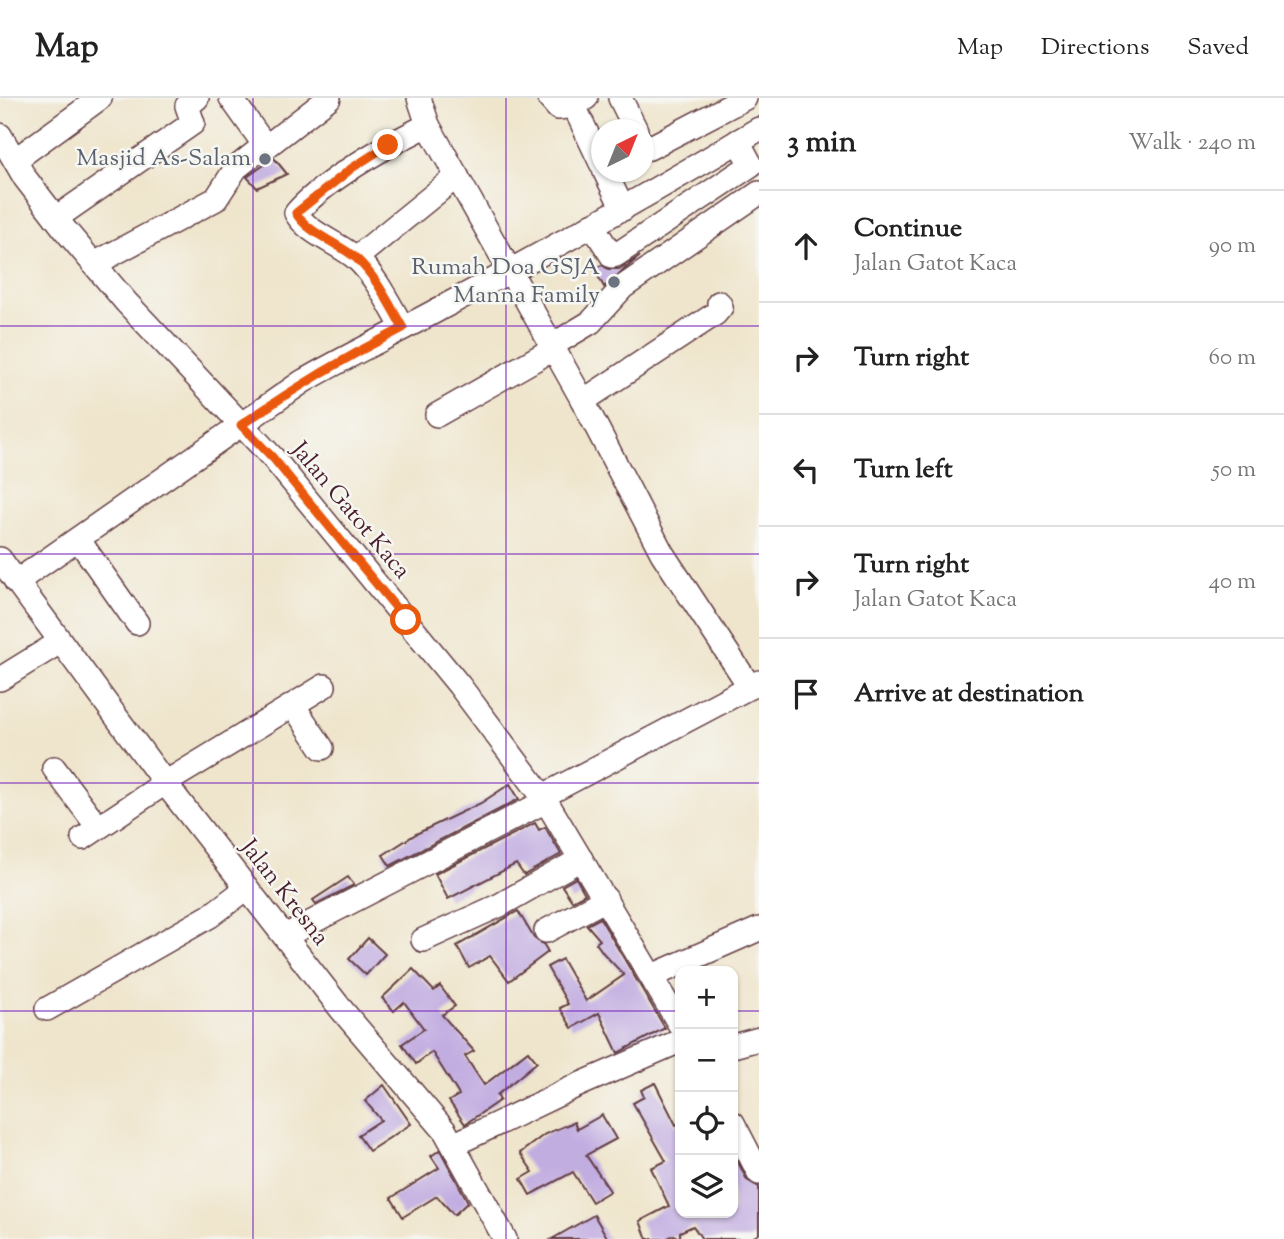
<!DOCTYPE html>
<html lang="en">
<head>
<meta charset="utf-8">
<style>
	body { margin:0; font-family:"Sorts Mill Goudy",serif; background:#f6f6f6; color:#222 }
	.controls { position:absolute; right:21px; bottom:21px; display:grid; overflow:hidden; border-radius:14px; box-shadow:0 2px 5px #0004 }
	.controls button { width:63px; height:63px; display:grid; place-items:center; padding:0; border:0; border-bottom:2px solid #e0e0e0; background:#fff; color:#222; font:35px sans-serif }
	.compass { position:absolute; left:591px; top:21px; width:63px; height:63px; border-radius:50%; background:#fff; box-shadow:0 2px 5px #0004; rotate:43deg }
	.stop { position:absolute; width:21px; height:21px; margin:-16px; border:5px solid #ea580c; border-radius:50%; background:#fff }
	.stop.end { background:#ea580c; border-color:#fff; box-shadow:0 2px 7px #0008 }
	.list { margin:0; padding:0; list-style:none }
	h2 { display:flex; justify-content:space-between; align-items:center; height:91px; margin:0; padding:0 28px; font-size:30px }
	h2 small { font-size:23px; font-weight:400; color:#767676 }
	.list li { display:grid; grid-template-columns:46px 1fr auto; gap:21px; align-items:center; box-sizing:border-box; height:112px; padding:0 28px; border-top:2px solid #e0e0e0 }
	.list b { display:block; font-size:26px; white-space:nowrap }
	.list p { margin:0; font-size:23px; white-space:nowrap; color:#767676 }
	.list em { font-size:23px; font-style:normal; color:#767676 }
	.icon { flex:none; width:38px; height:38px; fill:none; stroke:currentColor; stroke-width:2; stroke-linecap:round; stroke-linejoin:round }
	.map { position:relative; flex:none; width:759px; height:1141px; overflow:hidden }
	header { display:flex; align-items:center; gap:42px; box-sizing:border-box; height:98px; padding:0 35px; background:#fff; border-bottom:2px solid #e0e0e0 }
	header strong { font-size:33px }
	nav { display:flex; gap:38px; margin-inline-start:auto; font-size:24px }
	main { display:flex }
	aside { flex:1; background:#fff }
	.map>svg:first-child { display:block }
	.building { fill:#c2ade1 }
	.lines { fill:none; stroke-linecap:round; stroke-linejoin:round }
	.minor-casing { stroke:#633d43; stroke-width:26 }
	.minor { stroke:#fff; stroke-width:23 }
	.route { stroke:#ea580c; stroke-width:9 }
	.grid { fill:none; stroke:#7b2cbf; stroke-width:2; stroke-opacity:0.55 }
	.worship-dot { fill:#6b7280; stroke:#f6f6f2; stroke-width:2.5 }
	.labels { text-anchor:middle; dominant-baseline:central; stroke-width:5; stroke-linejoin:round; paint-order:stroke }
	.worship-label { font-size:24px; fill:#5b616d; stroke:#f6f6f2; text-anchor:end }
	.street-label { font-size:24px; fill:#4a1f2b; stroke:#f6f6f2 }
</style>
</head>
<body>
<header>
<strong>Map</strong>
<nav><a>Map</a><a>Directions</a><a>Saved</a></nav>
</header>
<main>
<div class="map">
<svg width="759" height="1141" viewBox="0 0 759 1141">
	<rect width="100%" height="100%" fill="#f6f6f2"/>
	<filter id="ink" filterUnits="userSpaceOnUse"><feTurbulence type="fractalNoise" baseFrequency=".0143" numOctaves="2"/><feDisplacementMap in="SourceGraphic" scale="14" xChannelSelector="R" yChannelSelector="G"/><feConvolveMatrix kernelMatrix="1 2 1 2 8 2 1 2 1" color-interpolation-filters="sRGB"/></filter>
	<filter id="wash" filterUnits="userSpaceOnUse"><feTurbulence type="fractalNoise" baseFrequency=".00686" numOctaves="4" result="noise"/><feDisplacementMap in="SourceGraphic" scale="28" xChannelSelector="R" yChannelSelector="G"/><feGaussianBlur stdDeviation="1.57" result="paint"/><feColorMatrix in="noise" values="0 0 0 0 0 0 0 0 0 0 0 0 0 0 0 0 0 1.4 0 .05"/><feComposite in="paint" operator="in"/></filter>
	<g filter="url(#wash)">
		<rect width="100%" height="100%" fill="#efe5cc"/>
		<g id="blocks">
			<g class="building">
				<polygon points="274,60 287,76 257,90 247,79"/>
				<polygon points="640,158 604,189 594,171 602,167 608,171 619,171"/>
				<polygon points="510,686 519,701 390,768 383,757 416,736 481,705"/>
				<polygon points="535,725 539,732 545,729 561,756 524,777 516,766 448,801 435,776"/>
				<polygon points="348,779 354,787 316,806 313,802"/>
				<polygon points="576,780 585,796 572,803 562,788"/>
				<polygon points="518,813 534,840 544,847 548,854 509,883 490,858 469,870 457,848"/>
				<polygon points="600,820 665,930 618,955 599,915 572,930 560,910 568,906 547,869 562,861 586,903 624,877 604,856 596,845 600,842 587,827"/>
				<polygon points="368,840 385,856 366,877 349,861"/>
				<polygon points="413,871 434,893 440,888 455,908 442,917 474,953 465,958 484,987 528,953 537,964 497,997 500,1002 465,1026 449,1003 459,997 432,954 416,966 402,946 424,931 404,904 394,913 382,900"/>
				<polygon points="655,985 676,1027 680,1025 680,1115 733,1115 733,1064 737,1062 747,1082 759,1089 759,1136 750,1141 702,1141 693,1128 680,1134 680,1141 674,1137 666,1141 647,1141 640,1123 669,1108 651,1070 666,1063 633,1005 644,999 641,992"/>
				<polygon points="384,987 411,1026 369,1053 358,1037 381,1022 365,1003"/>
				<polygon points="602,1017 616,1041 586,1057 610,1093 592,1104 573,1074 530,1097 521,1081 533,1074 520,1055 545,1036 574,1024 577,1031"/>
				<polygon points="440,1052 468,1104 454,1117 437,1098 403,1119 391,1100 439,1070 431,1058"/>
				<polygon points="594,1117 608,1141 552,1141"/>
			</g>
		</g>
	</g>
	<g filter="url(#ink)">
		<use href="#blocks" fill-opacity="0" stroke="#633d43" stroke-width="2"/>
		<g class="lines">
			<g class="minor-casing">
				<g id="minor">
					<polyline points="231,0 266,49 329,0"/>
					<polyline points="419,0 428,27 583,303 662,455 750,589"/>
					<polyline points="549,0 558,10 574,8 586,0"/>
					<polyline points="620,0 636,32"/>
					<polyline points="574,8 601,65"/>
					<polyline points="0,37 25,80 66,133 126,204 273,360 459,587 546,703 680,927"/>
					<polyline points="643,45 649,50 653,48 745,0"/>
					<polyline points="15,62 100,0"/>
					<polyline points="605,74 623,111"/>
					<polyline points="56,120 193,25 187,8 197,0"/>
					<polyline points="592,127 612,158 616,157 751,67 738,43"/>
					<polyline points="356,160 457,78"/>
					<polyline points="94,166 216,101 236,70 265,47"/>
					<path d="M403,230C389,206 377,180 357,161C339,145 308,136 296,115C327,80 386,48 428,27"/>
					<polyline points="551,248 591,224 623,189 759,95"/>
					<polyline points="583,303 715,216 721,209 719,205"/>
					<polyline points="437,317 553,251"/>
					<polyline points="78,441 137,525"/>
					<polyline points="0,461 165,685 341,911 445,1033 505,1141"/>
					<path d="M16,484L302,284C348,257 396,235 443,209C550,152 655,93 759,31"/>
					<polyline points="0,581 60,544"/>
					<polyline points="293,607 324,588"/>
					<polyline points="54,670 98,729"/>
					<polyline points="543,698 759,584"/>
					<polyline points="83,740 165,685 293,607 322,650"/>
					<polyline points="546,833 606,801"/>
					<polyline points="285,838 546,703"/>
					<polyline points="423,842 500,807 581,761"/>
					<polyline points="652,878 759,831"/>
					<polyline points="47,911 210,818 247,790"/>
					<polyline points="733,948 759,941"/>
					<polyline points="733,1025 759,1075"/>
					<polyline points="455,1046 574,989 680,943"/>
				</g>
			</g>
			<use href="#minor" class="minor"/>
		</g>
	</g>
	<g class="lines" filter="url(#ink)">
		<path class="route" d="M388,47L352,70L296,115C308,136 339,145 357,161C377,180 389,206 403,230C346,259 294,290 241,327L273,360L406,522"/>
	</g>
	<path class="grid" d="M253,0V1141M506,0V1141M0,228H759M0,456H759M0,685H759M0,913H680M733,913H759"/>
	<g class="worship-dot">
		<circle cx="265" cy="61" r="7"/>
		<circle cx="614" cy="184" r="7"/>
	</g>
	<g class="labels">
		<g class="worship-label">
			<text x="251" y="61">Masjid As-Salam</text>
			<text x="600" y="170">Rumah Doa GSJA<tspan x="600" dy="28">Manna Family</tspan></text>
		</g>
		<g class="street-label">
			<text transform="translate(350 413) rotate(50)">Jalan Gatot Kaca</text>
			<text transform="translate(284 795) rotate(52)">Jalan Kresna</text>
		</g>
	</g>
</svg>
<div class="controls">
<button>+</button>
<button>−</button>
<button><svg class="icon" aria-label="locate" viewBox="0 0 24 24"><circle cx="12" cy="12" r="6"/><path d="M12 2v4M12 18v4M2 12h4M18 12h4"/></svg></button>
<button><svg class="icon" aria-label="layers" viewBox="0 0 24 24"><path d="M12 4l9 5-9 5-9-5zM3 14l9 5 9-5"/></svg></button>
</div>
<svg class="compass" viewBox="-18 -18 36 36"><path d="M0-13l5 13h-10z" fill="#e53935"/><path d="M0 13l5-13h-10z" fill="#767676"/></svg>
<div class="stop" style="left:406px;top:522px"></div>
<div class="stop end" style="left:388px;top:47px"></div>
</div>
<aside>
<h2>3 min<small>Walk · 240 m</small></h2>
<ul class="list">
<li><svg class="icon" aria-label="ahead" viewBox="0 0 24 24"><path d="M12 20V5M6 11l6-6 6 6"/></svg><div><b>Continue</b><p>Jalan Gatot Kaca</p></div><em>90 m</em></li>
<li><svg class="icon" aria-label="right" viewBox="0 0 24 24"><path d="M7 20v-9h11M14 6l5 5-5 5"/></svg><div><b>Turn right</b></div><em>60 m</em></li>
<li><svg class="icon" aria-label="left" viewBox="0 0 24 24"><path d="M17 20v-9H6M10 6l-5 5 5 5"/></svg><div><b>Turn left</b></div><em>50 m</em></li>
<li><svg class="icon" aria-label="right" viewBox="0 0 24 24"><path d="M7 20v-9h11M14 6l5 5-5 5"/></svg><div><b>Turn right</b><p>Jalan Gatot Kaca</p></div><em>40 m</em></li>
<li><svg class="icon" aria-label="arrive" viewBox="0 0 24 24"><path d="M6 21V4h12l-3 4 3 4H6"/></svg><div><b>Arrive at destination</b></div></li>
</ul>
</aside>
</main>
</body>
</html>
